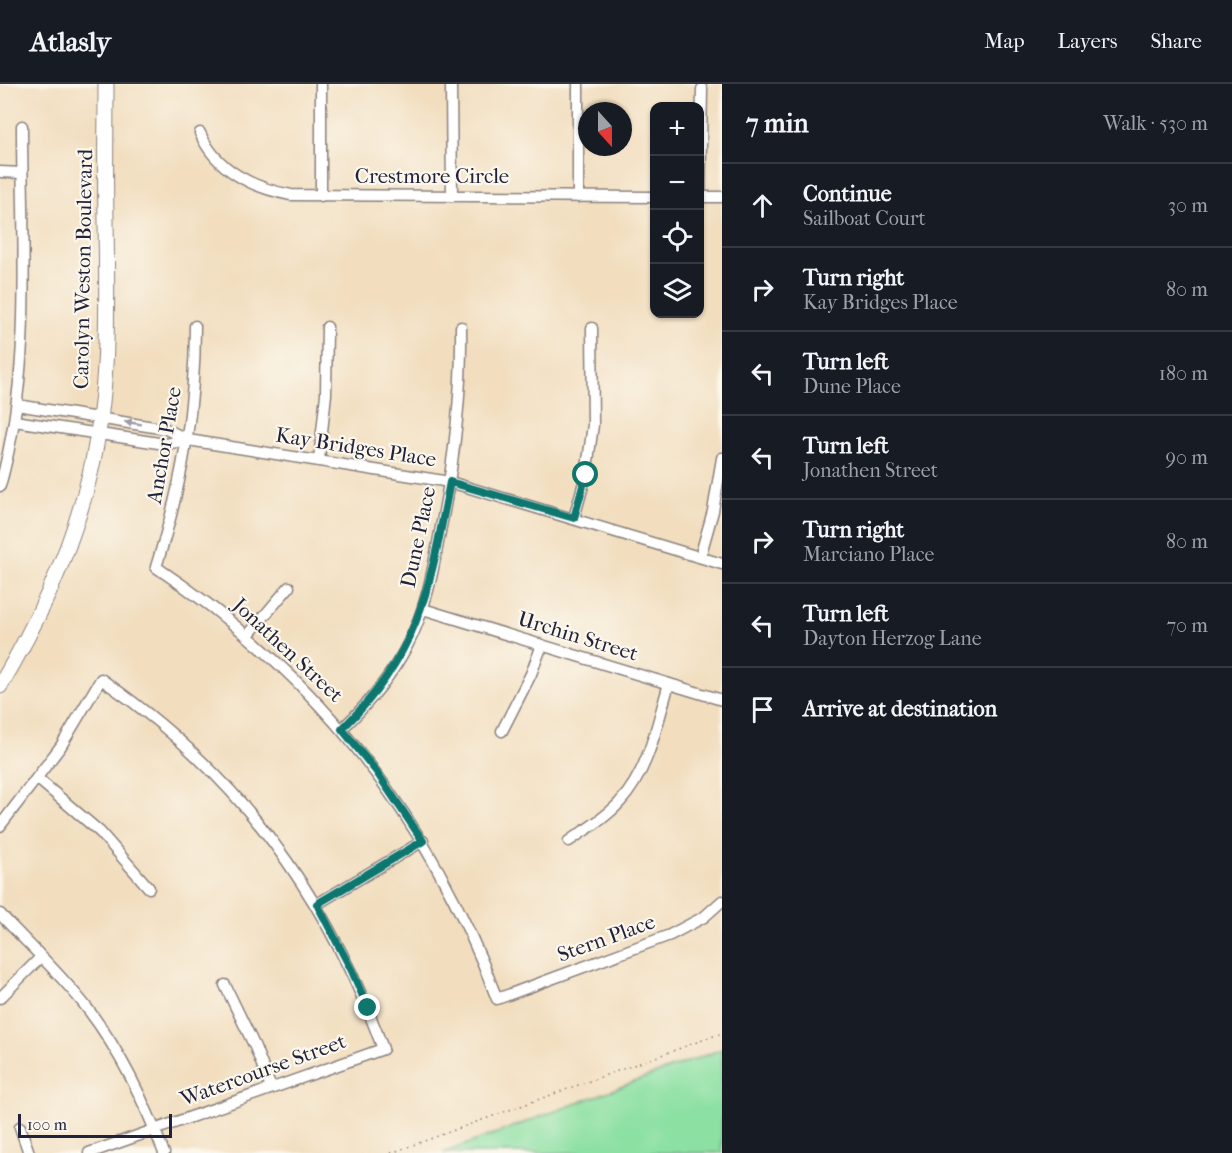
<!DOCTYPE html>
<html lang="en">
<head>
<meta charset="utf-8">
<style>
	body { margin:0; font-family:"IM FELL French Canon",serif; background:#20242c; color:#f1f3f6 }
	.controls { position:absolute; right:18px; top:18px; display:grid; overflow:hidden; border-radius:12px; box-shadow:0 2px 4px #0004 }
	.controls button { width:54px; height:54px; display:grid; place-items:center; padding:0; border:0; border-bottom:2px solid #363941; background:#171b24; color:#f1f3f6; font:30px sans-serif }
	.compass { position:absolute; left:578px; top:18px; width:54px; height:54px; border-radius:50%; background:#171b24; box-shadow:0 2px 4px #0004; rotate:159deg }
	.scale { position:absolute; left:18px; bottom:15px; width:154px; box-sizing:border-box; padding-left:6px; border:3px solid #22223b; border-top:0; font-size:16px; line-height:21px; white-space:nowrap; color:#22223b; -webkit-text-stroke:4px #fbf7ec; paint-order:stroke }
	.stop { position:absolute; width:18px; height:18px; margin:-14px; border:4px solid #0f766e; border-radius:50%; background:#fff }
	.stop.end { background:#0f766e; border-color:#fff; box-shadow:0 2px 6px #0008 }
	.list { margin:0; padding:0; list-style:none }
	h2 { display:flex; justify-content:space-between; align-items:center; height:78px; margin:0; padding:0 24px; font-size:26px }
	h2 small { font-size:20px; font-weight:400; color:#9ea1a6 }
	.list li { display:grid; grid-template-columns:39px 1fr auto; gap:18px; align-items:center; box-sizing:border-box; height:84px; padding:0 24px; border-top:2px solid #363941 }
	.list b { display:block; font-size:22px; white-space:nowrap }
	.list p { margin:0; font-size:20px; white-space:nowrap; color:#9ea1a6 }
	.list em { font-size:20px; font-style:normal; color:#9ea1a6 }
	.icon { flex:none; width:33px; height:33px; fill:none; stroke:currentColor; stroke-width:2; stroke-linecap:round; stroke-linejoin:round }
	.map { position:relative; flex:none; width:722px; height:1069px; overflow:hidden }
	header { display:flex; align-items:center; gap:36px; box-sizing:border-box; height:84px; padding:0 30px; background:#171b24; border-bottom:2px solid #363941 }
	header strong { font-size:28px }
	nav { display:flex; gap:33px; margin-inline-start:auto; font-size:21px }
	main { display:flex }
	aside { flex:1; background:#171b24 }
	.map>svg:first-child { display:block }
	.green { fill:#8be0a2; stroke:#56816e; stroke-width:1.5 }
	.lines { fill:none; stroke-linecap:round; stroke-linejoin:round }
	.street-casing { stroke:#8a807d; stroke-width:13 }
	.secondary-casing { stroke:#8a807d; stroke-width:17 }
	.path { stroke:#8a807d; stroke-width:1.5; stroke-dasharray:1.5 4.5; stroke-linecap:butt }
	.street { stroke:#fff; stroke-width:10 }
	.secondary { stroke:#fff; stroke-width:15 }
	.oneway { fill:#9c9ca7 }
	.route { stroke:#0f766e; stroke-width:8 }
	.labels { text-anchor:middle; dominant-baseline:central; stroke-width:4.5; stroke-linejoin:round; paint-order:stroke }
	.street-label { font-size:21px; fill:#22223b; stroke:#fbf7ec }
</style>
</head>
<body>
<header>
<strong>Atlasly</strong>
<nav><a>Map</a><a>Layers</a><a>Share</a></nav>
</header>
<main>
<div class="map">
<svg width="722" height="1069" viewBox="0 0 722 1069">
	<rect width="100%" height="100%" fill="#fbf7ec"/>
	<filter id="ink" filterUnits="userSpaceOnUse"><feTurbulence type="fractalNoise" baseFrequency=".0167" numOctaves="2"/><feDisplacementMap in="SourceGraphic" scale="12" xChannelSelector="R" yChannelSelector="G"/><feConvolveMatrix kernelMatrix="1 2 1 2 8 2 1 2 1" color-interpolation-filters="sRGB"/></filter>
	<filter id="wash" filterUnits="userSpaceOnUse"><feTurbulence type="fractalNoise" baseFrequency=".008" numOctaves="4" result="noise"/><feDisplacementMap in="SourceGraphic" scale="24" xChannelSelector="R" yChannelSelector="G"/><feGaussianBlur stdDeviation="1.35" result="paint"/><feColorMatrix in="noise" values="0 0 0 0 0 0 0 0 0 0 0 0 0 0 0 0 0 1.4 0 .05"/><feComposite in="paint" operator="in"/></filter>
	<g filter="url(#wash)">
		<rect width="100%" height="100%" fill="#f2debf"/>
		<polygon class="green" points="722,965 722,1069 443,1069"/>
	</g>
	<g filter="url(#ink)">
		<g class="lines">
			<g class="street-casing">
				<g id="street">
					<polyline points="578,0 578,113"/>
					<polyline points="451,3 452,112"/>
					<path d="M200,49C216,86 253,104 291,111L654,113"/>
					<polyline points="0,88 22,89"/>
					<polyline points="321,112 321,0"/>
					<polyline points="700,113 702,5"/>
					<polyline points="700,113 722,113"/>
					<path d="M195,242C195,328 182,401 156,483C318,591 429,732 497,915L670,851L704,833L722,817"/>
					<polyline points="17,321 166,345 188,356"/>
					<polyline points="15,337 165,360 188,356 450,398 722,480"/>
					<polyline points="319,376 326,310 327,243"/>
					<path d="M0,402C33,285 22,162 22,42"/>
					<polyline points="574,434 586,391 593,341 592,244"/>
					<polyline points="700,473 713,427 722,374"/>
					<polyline points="423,525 722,616"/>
					<polyline points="248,551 289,503"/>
					<path d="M342,645C368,620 390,594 407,562C426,526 433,487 440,448C454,379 462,313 461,243"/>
					<polyline points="502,647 531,590 542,561"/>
					<polyline points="38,695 100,748 149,804"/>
					<path d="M0,742L61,662L101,595C238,689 326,809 383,965L89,1069"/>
					<path d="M569,757C586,745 606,734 620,718C649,687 657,639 669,600"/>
					<polyline points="317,820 423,757"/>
					<path d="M0,830C29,861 61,890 87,924C121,968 144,1017 164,1069"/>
					<polyline points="225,901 255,963 271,1004"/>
					<polyline points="0,914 41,873"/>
					<polyline points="20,1043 29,1069"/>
				</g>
			</g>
			<g class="secondary-casing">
				<path id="secondary" d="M0,602C39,536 72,465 90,390C110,306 107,221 106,136C105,91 106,45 106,0"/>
			</g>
			<polyline class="path" points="391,1069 722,949"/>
			<use href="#street" class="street"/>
			<use href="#secondary" class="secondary"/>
		</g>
		<defs><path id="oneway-solid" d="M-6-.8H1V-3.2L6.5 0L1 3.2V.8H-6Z" transform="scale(1.5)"/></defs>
		<use class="oneway" href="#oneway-solid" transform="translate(133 339) rotate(-171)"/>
	</g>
	<g class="lines" filter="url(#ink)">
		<path class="route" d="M368,924L352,887L317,820L423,757L376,687L342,645C421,568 430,501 450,398L574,434L586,391"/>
	</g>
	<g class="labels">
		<g class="street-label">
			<text x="432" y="92">Crestmore Circle</text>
			<text transform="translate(83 185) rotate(-89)">Carolyn Weston Boulevard</text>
			<text transform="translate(164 361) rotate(-80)">Anchor Place</text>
			<text transform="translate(356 363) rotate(9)">Kay Bridges Place</text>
			<text transform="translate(418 453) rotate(-78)">Dune Place</text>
			<text transform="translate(578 552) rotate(17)">Urchin Street</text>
			<text transform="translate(288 566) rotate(43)">Jonathen Street</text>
			<text transform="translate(606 854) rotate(-20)">Stern Place</text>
			<text transform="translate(263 986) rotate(-20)">Watercourse Street</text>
		</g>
	</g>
</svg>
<div class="controls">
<button>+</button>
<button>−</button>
<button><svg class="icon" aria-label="locate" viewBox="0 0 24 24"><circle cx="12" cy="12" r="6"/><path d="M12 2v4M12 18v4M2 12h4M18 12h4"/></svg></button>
<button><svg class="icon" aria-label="layers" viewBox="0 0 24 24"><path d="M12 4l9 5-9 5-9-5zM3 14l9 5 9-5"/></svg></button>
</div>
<svg class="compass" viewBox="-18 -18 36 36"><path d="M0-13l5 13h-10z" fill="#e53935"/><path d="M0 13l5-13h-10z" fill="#9ea1a6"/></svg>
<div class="scale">100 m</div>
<div class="stop" style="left:586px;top:391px"></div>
<div class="stop end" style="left:368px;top:924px"></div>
</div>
<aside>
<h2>7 min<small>Walk · 530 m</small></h2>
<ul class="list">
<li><svg class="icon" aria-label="ahead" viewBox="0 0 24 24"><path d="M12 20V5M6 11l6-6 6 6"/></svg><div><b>Continue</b><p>Sailboat Court</p></div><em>30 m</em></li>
<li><svg class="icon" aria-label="right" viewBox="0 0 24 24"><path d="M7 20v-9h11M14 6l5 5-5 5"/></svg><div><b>Turn right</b><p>Kay Bridges Place</p></div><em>80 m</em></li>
<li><svg class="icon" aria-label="left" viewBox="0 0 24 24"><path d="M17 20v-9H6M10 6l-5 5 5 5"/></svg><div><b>Turn left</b><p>Dune Place</p></div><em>180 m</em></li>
<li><svg class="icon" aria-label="left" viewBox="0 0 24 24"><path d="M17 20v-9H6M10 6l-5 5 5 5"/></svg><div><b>Turn left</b><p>Jonathen Street</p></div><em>90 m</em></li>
<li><svg class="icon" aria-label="right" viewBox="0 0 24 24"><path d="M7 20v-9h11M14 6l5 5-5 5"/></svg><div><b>Turn right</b><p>Marciano Place</p></div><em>80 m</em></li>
<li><svg class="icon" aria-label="left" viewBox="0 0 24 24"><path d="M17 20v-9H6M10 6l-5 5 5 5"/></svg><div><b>Turn left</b><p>Dayton Herzog Lane</p></div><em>70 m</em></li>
<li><svg class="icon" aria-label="arrive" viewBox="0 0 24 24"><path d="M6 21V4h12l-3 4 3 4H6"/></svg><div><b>Arrive at destination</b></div></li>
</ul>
</aside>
</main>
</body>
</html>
